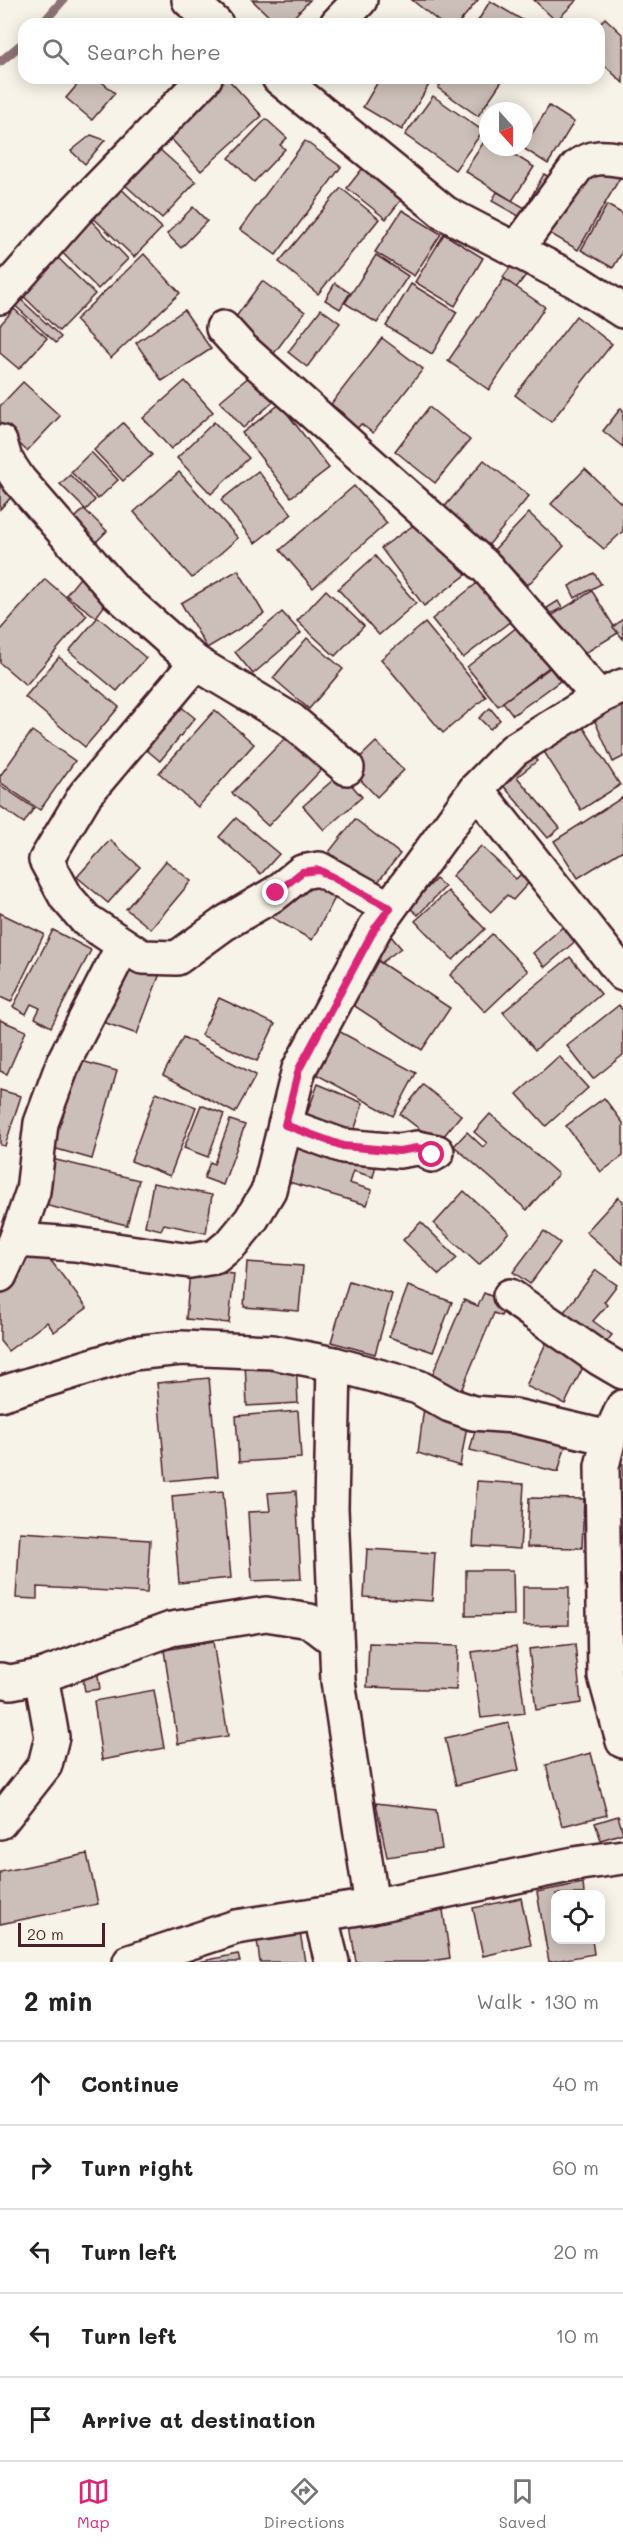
<!DOCTYPE html>
<html lang="en">
<head>
<meta charset="utf-8">
<style>
	body { margin:0; font-family:Mali,sans-serif; background:#f2f2f2; color:#222 }
	.controls { position:absolute; right:18px; bottom:18px; display:grid; overflow:hidden; border-radius:12px; box-shadow:0 3px 15px #0003 }
	.controls button { width:54px; height:54px; display:grid; place-items:center; padding:0; border:0; border-bottom:2px solid #e0e0e0; background:#fff; color:#222; font:30px sans-serif }
	.compass { position:absolute; left:479px; top:102px; width:54px; height:54px; border-radius:50%; background:#fff; box-shadow:0 3px 15px #0003; rotate:159deg }
	.scale { position:absolute; left:18px; bottom:15px; width:87px; box-sizing:border-box; padding-left:6px; border:3px solid #4a1f2b; border-top:0; font-size:16px; line-height:21px; white-space:nowrap; color:#4a1f2b; -webkit-text-stroke:4px #f7f3e8; paint-order:stroke }
	.stop { position:absolute; width:18px; height:18px; margin:-14px; border:4px solid #db2777; border-radius:50%; background:#fff }
	.stop.end { background:#db2777; border-color:#fff; box-shadow:0 2px 6px #0008 }
	.list { margin:0; padding:0; list-style:none }
	h2 { display:flex; justify-content:space-between; align-items:center; height:78px; margin:0; padding:0 24px; font-size:26px }
	h2 small { font-size:20px; font-weight:400; color:#767676 }
	.list li { display:grid; grid-template-columns:39px 1fr auto; gap:18px; align-items:center; box-sizing:border-box; height:84px; padding:0 24px; border-top:2px solid #e0e0e0 }
	.list b { display:block; font-size:22px; white-space:nowrap }
	.list em { font-size:20px; font-style:normal; color:#767676 }
	.icon { flex:none; width:33px; height:33px; fill:none; stroke:currentColor; stroke-width:2; stroke-linecap:round; stroke-linejoin:round }
	.map { position:relative; flex:none; width:623px; height:1962px; overflow:hidden }
	.search { position:absolute; background:#fff; box-shadow:0 3px 15px #0003; left:18px; right:18px; top:18px; height:66px; display:flex; align-items:center; gap:15px; box-sizing:border-box; padding:0 21px; border-radius:18px; color:#767676; font-size:22px }
	.sheet { height:498px; background:#fff }
	nav { display:flex; justify-content:space-around; align-items:center; box-sizing:border-box; height:84px; border-top:2px solid #e0e0e0; background:#fff; font-size:16px; color:#767676 }
	nav a { display:grid; justify-items:center; gap:3px }
	nav .on { color:#db2777 }
	.map>svg:first-child { display:block }
	.lines { fill:none; stroke-linecap:round; stroke-linejoin:round }
	.stream { stroke:#8e7275; stroke-width:9 }
	.building { fill:#ccbfb9; stroke:#4a1f2b; stroke-width:1.5 }
	.minor-casing { stroke:#4a1f2b; stroke-width:38 }
	.minor { stroke:#f7f3e8; stroke-width:33 }
	.route { stroke:#db2777; stroke-width:8 }
</style>
</head>
<body>
<div class="map">
<svg width="623" height="1962" viewBox="0 0 623 1962">
	<rect width="100%" height="100%" fill="#f7f3e8"/>
	<filter id="ink" filterUnits="userSpaceOnUse"><feTurbulence type="fractalNoise" baseFrequency=".0167" numOctaves="2"/><feDisplacementMap in="SourceGraphic" scale="12" xChannelSelector="R" yChannelSelector="G"/><feConvolveMatrix kernelMatrix="1 2 1 2 8 2 1 2 1" color-interpolation-filters="sRGB"/></filter>
	<g filter="url(#ink)">
		<g class="lines">
			<g class="stream">
				<polyline points="42,24 63,0"/>
				<polyline points="0,62 24,42"/>
			</g>
		</g>
		<g class="building">
			<polygon points="252,0 310,0 287,24 277,24"/>
			<polygon points="412,0 478,0 458,24 442,24"/>
			<polygon points="534,0 577,0 556,21"/>
			<polygon points="490,1 529,24 476,24"/>
			<polygon points="605,18 623,35 623,83 599,60 599,24"/>
			<polygon points="83,78 97,78 115,93 92,120 66,98"/>
			<polygon points="218,78 227,78 262,116 201,171 162,129"/>
			<polygon points="380,78 433,78 402,130 363,107"/>
			<polygon points="445,78 504,78 478,116 438,88"/>
			<polygon points="433,96 483,131 455,170 405,135"/>
			<polygon points="549,106 574,122 548,164 523,148"/>
			<polygon points="266,119 287,138 280,145 285,149 254,182 229,158"/>
			<polygon points="91,135 105,140 85,164 71,151"/>
			<polygon points="487,137 488,147 502,147 534,167 512,201 465,171"/>
			<polygon points="148,139 196,182 162,218 115,176"/>
			<polygon points="305,141 341,167 276,255 240,229"/>
			<polygon points="578,152 621,176 578,250 536,225"/>
			<polygon points="366,164 405,195 386,219 347,188"/>
			<polygon points="544,174 554,180 529,222 492,201 497,192 525,208"/>
			<polygon points="110,178 162,228 134,257 82,207"/>
			<polygon points="341,188 379,219 318,294 279,262"/>
			<polygon points="75,204 128,259 98,289 44,234"/>
			<polygon points="607,205 623,214 623,251 613,268 581,250"/>
			<polygon points="193,207 207,221 181,248 167,234"/>
			<polygon points="402,210 441,234 414,276 375,252"/>
			<polygon points="444,234 483,258 455,306 415,282"/>
			<polygon points="48,248 95,294 59,331 12,285"/>
			<polygon points="144,254 180,293 111,358 75,320"/>
			<polygon points="376,255 408,276 377,323 345,303"/>
			<polygon points="512,265 526,275 516,288 503,277"/>
			<polygon points="504,279 545,307 489,390 448,361"/>
			<polygon points="262,281 305,312 272,356 230,325"/>
			<polygon points="335,283 350,293 340,309 325,300"/>
			<polygon points="411,284 457,312 432,354 386,326"/>
			<polygon points="15,294 61,337 56,343 9,300"/>
			<polygon points="14,309 47,338 19,369 0,353 0,325"/>
			<polygon points="321,309 340,323 307,367 288,352"/>
			<polygon points="184,310 211,349 162,381 136,343"/>
			<polygon points="576,316 612,344 551,422 515,395"/>
			<polygon points="382,338 423,369 373,433 361,424 352,434 337,422 344,414 331,404"/>
			<polygon points="256,371 279,397 243,428 220,401"/>
			<polygon points="185,381 213,412 171,449 143,418"/>
			<polygon points="23,382 60,416 27,451 0,425 0,406"/>
			<polygon points="280,404 329,468 291,497 242,433"/>
			<polygon points="429,407 470,440 435,483 395,451"/>
			<polygon points="621,408 623,410 623,447 603,431"/>
			<polygon points="214,422 249,458 211,494 177,458"/>
			<polygon points="123,423 152,455 123,481 94,450"/>
			<polygon points="91,452 118,480 98,499 71,472"/>
			<polygon points="484,460 529,496 487,547 442,510"/>
			<polygon points="585,469 623,505 623,531 604,549 551,504"/>
			<polygon points="258,471 292,514 255,543 221,500"/>
			<polygon points="179,472 238,538 192,578 134,512"/>
			<polygon points="70,475 95,500 86,510 60,484"/>
			<polygon points="0,478 16,492 0,509"/>
			<polygon points="354,486 387,523 313,588 280,550"/>
			<polygon points="84,509 107,531 94,544 71,522"/>
			<polygon points="529,513 564,546 528,585 493,551"/>
			<polygon points="424,518 466,575 424,606 381,548"/>
			<polygon points="375,556 416,603 379,635 338,589"/>
			<polygon points="238,570 264,614 207,648 181,603"/>
			<polygon points="594,573 601,584 575,598 569,586"/>
			<polygon points="83,574 112,596 96,617 66,595"/>
			<polygon points="45,579 87,615 26,685 0,663 0,630"/>
			<polygon points="481,580 512,620 463,658 432,619"/>
			<polygon points="326,590 364,626 335,656 297,621"/>
			<polygon points="592,591 618,633 577,658 551,616"/>
			<polygon points="558,601 562,608 550,614 547,608"/>
			<polygon points="282,612 301,633 253,674 235,652"/>
			<polygon points="98,617 146,658 117,691 69,651"/>
			<polygon points="623,619 623,639 613,627"/>
			<polygon points="425,623 486,697 443,733 381,659"/>
			<polygon points="517,627 549,667 498,706 467,667"/>
			<polygon points="307,638 343,669 309,709 273,678"/>
			<polygon points="59,657 119,707 85,747 25,697"/>
			<polygon points="550,668 560,681 513,715 503,702"/>
			<polygon points="154,685 195,718 160,761 120,728"/>
			<polygon points="623,704 623,757 613,762 593,717"/>
			<polygon points="490,708 500,720 490,729 479,718"/>
			<polygon points="215,710 254,744 198,807 159,773"/>
			<polygon points="575,714 620,785 581,810 536,739"/>
			<polygon points="32,731 75,761 40,810 0,782 0,776"/>
			<polygon points="288,735 323,768 268,826 232,793"/>
			<polygon points="376,742 404,770 377,797 349,768"/>
			<polygon points="527,749 537,761 517,777 560,828 548,838 495,776"/>
			<polygon points="341,773 362,797 324,830 303,806"/>
			<polygon points="0,785 34,808 24,823 0,806"/>
			<polygon points="623,797 623,850 578,878 554,841"/>
			<polygon points="236,818 279,854 261,874 219,837"/>
			<polygon points="355,819 400,854 374,887 329,852"/>
			<polygon points="110,840 140,867 108,903 77,877"/>
			<polygon points="481,846 516,879 523,872 532,879 513,900 507,895 491,912 452,876"/>
			<polygon points="166,861 191,881 151,929 126,909"/>
			<polygon points="287,868 336,896 312,940 262,912"/>
			<polygon points="436,879 445,887 418,915 409,907"/>
			<polygon points="448,891 485,929 453,960 415,921"/>
			<polygon points="0,913 44,934 11,1002 0,997"/>
			<polygon points="566,924 578,939 545,967 533,953"/>
			<polygon points="53,930 91,950 51,1027 35,1018 40,1008 31,1004 26,1014 13,1007"/>
			<polygon points="389,934 401,948 381,963 371,954"/>
			<polygon points="492,934 528,971 485,1012 450,975"/>
			<polygon points="115,945 164,963 137,1034 89,1017"/>
			<polygon points="570,957 601,994 535,1050 503,1012"/>
			<polygon points="375,959 450,1008 422,1050 347,1001"/>
			<polygon points="219,998 275,1024 257,1061 201,1035"/>
			<polygon points="619,1005 623,1011 623,1055 593,1079 567,1046"/>
			<polygon points="0,1020 26,1031 7,1074 0,1071"/>
			<polygon points="333,1028 416,1073 393,1116 310,1071"/>
			<polygon points="183,1037 256,1075 235,1113 163,1075"/>
			<polygon points="64,1056 117,1071 92,1159 39,1144"/>
			<polygon points="559,1056 588,1088 546,1126 517,1094"/>
			<polygon points="318,1084 363,1103 354,1131 305,1119"/>
			<polygon points="423,1085 461,1115 438,1143 400,1114"/>
			<polygon points="0,1090 21,1096 5,1146 0,1145"/>
			<polygon points="156,1092 196,1107 170,1176 131,1161"/>
			<polygon points="604,1098 623,1123 623,1156 601,1172 566,1126"/>
			<polygon points="201,1105 224,1114 208,1157 184,1148"/>
			<polygon points="490,1114 558,1174 527,1210 454,1146 467,1132 483,1147 487,1143 474,1132"/>
			<polygon points="230,1120 245,1125 223,1185 204,1178 210,1162 214,1164"/>
			<polygon points="295,1136 377,1160 373,1177 353,1171 349,1183 372,1190 367,1205 282,1180"/>
			<polygon points="52,1159 139,1180 127,1225 40,1204"/>
			<polygon points="153,1183 212,1195 206,1233 164,1224 161,1230 145,1226"/>
			<polygon points="464,1191 509,1232 479,1265 434,1224"/>
			<polygon points="618,1197 623,1201 623,1264 586,1232"/>
			<polygon points="421,1222 457,1258 439,1275 403,1240"/>
			<polygon points="544,1231 560,1243 530,1284 513,1272"/>
			<polygon points="39,1245 87,1308 54,1332 47,1322 8,1351 0,1341 0,1294 16,1282 6,1269"/>
			<polygon points="247,1262 303,1266 299,1311 244,1307"/>
			<polygon points="190,1270 234,1274 229,1323 186,1319"/>
			<polygon points="596,1270 617,1285 604,1302 607,1305 593,1321 612,1335 598,1352 557,1321"/>
			<polygon points="349,1281 392,1294 375,1354 331,1342"/>
			<polygon points="408,1286 452,1302 433,1352 389,1337"/>
			<polygon points="484,1293 507,1303 501,1316 494,1313 460,1393 430,1380 464,1300 478,1306"/>
			<polygon points="547,1341 587,1359 565,1404 526,1386"/>
			<polygon points="296,1360 298,1403 247,1406 245,1362"/>
			<polygon points="209,1378 218,1476 166,1481 157,1383"/>
			<polygon points="425,1400 470,1408 460,1466 418,1453"/>
			<polygon points="482,1403 571,1426 558,1472 470,1450"/>
			<polygon points="298,1411 301,1458 239,1462 236,1416"/>
			<polygon points="620,1463 623,1464 623,1539 607,1534 608,1506"/>
			<polygon points="477,1481 524,1484 520,1549 473,1546"/>
			<polygon points="223,1491 231,1578 179,1583 172,1496"/>
			<polygon points="296,1491 301,1579 252,1581 248,1512 270,1511 268,1493"/>
			<polygon points="529,1498 584,1499 582,1548 527,1547"/>
			<polygon points="20,1532 150,1540 147,1593 37,1587 37,1599 16,1598"/>
			<polygon points="367,1549 435,1553 432,1601 364,1597"/>
			<polygon points="619,1551 623,1552 623,1600 611,1598"/>
			<polygon points="466,1570 513,1570 514,1615 466,1616"/>
			<polygon points="523,1587 569,1587 569,1625 523,1626"/>
			<polygon points="213,1642 228,1736 178,1744 164,1650"/>
			<polygon points="369,1643 458,1646 456,1690 367,1687"/>
			<polygon points="575,1644 581,1703 536,1710 529,1649"/>
			<polygon points="516,1646 525,1713 481,1718 472,1652"/>
			<polygon points="96,1662 100,1689 85,1691 80,1665"/>
			<polygon points="154,1690 164,1748 102,1760 94,1701"/>
			<polygon points="509,1723 519,1770 456,1785 445,1738"/>
			<polygon points="591,1753 607,1815 562,1826 546,1765"/>
			<polygon points="376,1803 436,1810 442,1849 387,1857"/>
			<polygon points="618,1816 623,1833 601,1840 595,1823"/>
			<polygon points="87,1854 98,1904 0,1924 0,1872"/>
			<polygon points="583,1883 584,1894 556,1894 556,1940 592,1940 594,1954 549,1962 537,1892"/>
			<polygon points="521,1898 531,1945 483,1956 473,1908"/>
			<polygon points="443,1910 450,1958 424,1962 356,1962 350,1925"/>
			<polygon points="300,1932 305,1962 260,1962 257,1940"/>
			<polygon points="238,1954 240,1962 198,1962"/>
		</g>
		<g class="lines">
			<g class="minor-casing">
				<g id="minor">
					<polyline points="189,0 216,24"/>
					<polyline points="337,24 360,0"/>
					<polyline points="279,78 445,213 576,281 623,311"/>
					<path d="M516,250L577,167C592,155 605,157 623,160"/>
					<polyline points="0,297 76,211 205,78"/>
					<polyline points="223,328 242,349 487,568 599,697"/>
					<polyline points="0,442 5,459 19,480 116,592 196,663 291,720 347,768"/>
					<polyline points="196,663 85,795 46,860 66,897 86,920 142,957 177,958 225,923 276,893 302,872 319,869 389,908"/>
					<polyline points="476,789 623,974"/>
					<polyline points="285,1125 343,1146 399,1151 417,1148 437,1152 432,1155"/>
					<polyline points="16,1240 75,1244 190,1261 215,1257 232,1243 251,1220 269,1190 299,1069 375,928 476,789 514,750 599,697 623,686"/>
					<polyline points="0,1275 16,1240 33,1191 41,1123 64,1061 123,946"/>
					<polyline points="510,1296 599,1358 623,1372"/>
					<polyline points="334,1364 331,1508 338,1681 372,1906"/>
					<polyline points="0,1394 133,1353 181,1348 272,1352 334,1364 418,1387 450,1405 473,1413 515,1416 609,1438"/>
					<polyline points="623,1407 609,1438 602,1466 605,1676 623,1741"/>
					<polyline points="0,1680 11,1682 41,1676 171,1629 266,1614 310,1621 336,1641"/>
					<polyline points="0,1822 45,1765 52,1737 41,1676"/>
					<polyline points="320,1914 332,1962"/>
					<polyline points="130,1962 236,1927 372,1906 574,1864 623,1857"/>
				</g>
			</g>
			<use href="#minor" class="minor"/>
		</g>
	</g>
	<g class="lines" filter="url(#ink)">
		<polyline class="route" points="276,893 302,872 319,870 390,908 375,928 299,1069 285,1125 343,1146 399,1151 417,1148 437,1152 432,1155"/>
	</g>
</svg>
<div class="controls">
<button><svg class="icon" aria-label="locate" viewBox="0 0 24 24"><circle cx="12" cy="12" r="6"/><path d="M12 2v4M12 18v4M2 12h4M18 12h4"/></svg></button>
</div>
<svg class="compass" viewBox="-18 -18 36 36"><path d="M0-13l5 13h-10z" fill="#e53935"/><path d="M0 13l5-13h-10z" fill="#767676"/></svg>
<div class="scale">20 m</div>
<div class="stop" style="left:432px;top:1155px"></div>
<div class="stop end" style="left:276px;top:893px"></div>
<div class="search"><svg class="icon" aria-label="search" viewBox="0 0 24 24"><circle cx="10" cy="10" r="6"/><path d="M15 15l6 6"/></svg>Search here</div>
</div>
<section class="sheet">
<h2>2 min<small>Walk · 130 m</small></h2>
<ul class="list">
<li><svg class="icon" aria-label="ahead" viewBox="0 0 24 24"><path d="M12 20V5M6 11l6-6 6 6"/></svg><div><b>Continue</b></div><em>40 m</em></li>
<li><svg class="icon" aria-label="right" viewBox="0 0 24 24"><path d="M7 20v-9h11M14 6l5 5-5 5"/></svg><div><b>Turn right</b></div><em>60 m</em></li>
<li><svg class="icon" aria-label="left" viewBox="0 0 24 24"><path d="M17 20v-9H6M10 6l-5 5 5 5"/></svg><div><b>Turn left</b></div><em>20 m</em></li>
<li><svg class="icon" aria-label="left" viewBox="0 0 24 24"><path d="M17 20v-9H6M10 6l-5 5 5 5"/></svg><div><b>Turn left</b></div><em>10 m</em></li>
<li><svg class="icon" aria-label="arrive" viewBox="0 0 24 24"><path d="M6 21V4h12l-3 4 3 4H6"/></svg><div><b>Arrive at destination</b></div></li>
</ul>
</section>
<nav>
<a class="on"><svg class="icon" aria-label="map" viewBox="0 0 24 24"><path d="M3 6l6-2 6 2 6-2v14l-6 2-6-2-6 2zM9 4v14M15 6v14"/></svg>Map</a>
<a><svg class="icon" aria-label="directions" viewBox="0 0 24 24"><path d="M12 3l9 9-9 9-9-9zM9 14v-3h6M13 9l2 2-2 2"/></svg>Directions</a>
<a><svg class="icon" aria-label="saved" viewBox="0 0 24 24"><path d="M7 4h10v16l-5-4-5 4z"/></svg>Saved</a>
</nav>
</body>
</html>
